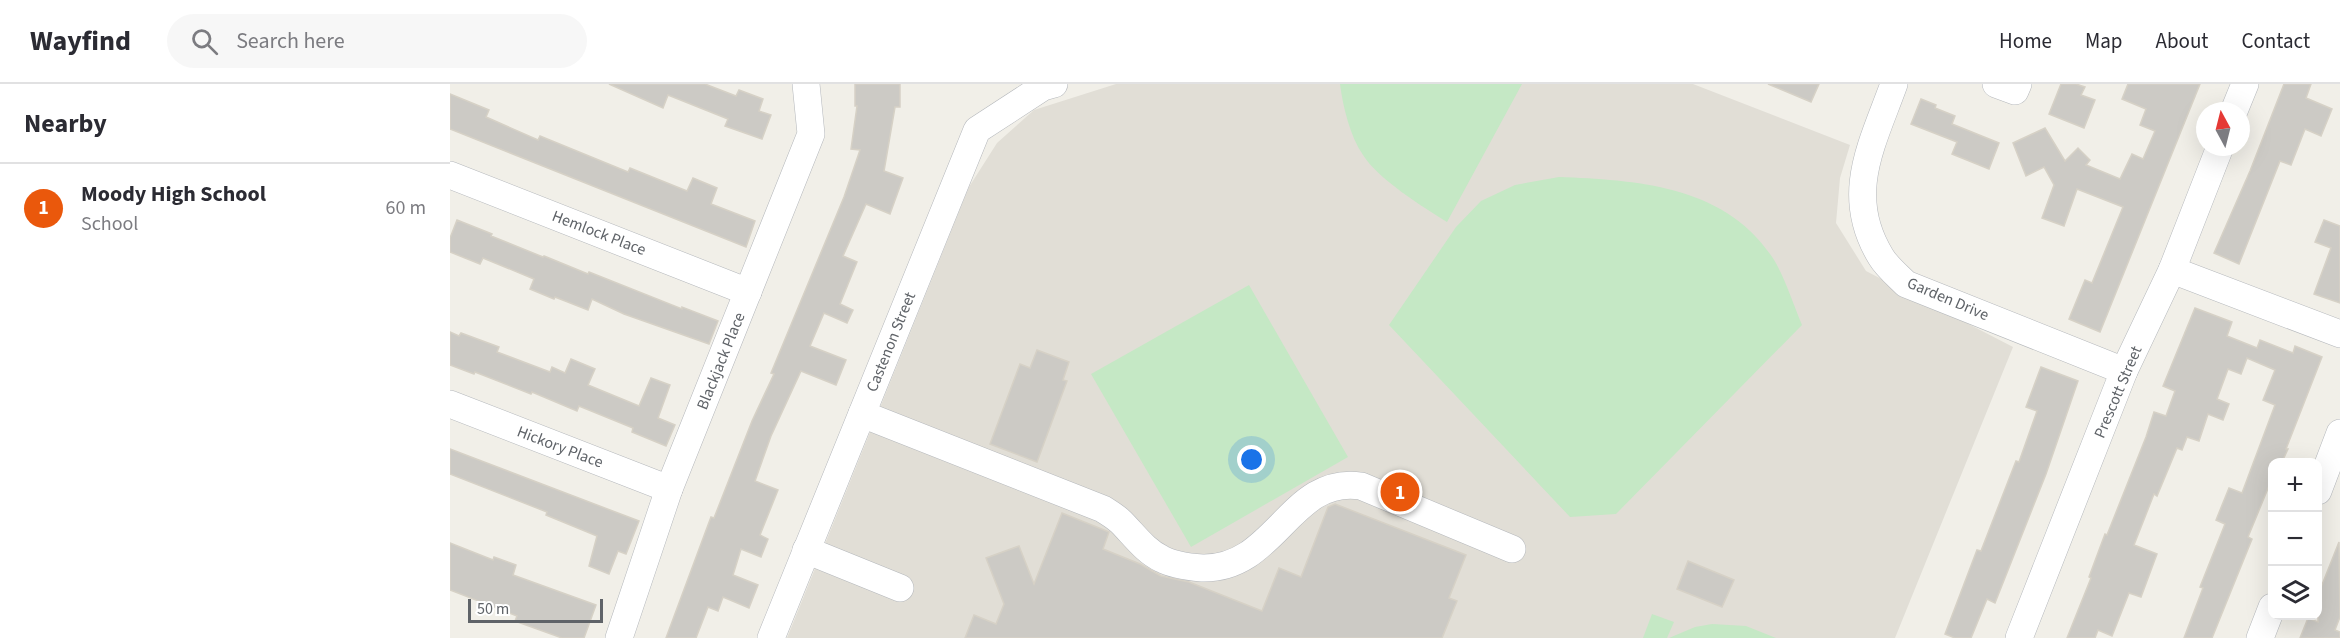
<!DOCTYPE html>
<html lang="en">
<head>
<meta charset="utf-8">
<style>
	body { margin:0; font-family:"Source Sans 3",sans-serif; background:#f7f7f7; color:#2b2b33 }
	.controls { position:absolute; right:18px; bottom:18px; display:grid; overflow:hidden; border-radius:12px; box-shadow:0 6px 24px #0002 }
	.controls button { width:54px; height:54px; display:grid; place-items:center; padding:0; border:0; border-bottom:2px solid #e1e1e2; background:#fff; color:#2b2b33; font:30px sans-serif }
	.compass { position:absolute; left:1746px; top:18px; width:54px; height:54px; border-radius:50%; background:#fff; box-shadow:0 6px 24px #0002; rotate:353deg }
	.scale { position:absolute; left:18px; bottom:15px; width:135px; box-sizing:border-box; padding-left:6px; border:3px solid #5f6368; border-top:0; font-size:16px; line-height:21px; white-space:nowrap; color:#5f6368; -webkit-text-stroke:4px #fff; paint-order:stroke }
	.you { position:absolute; left:802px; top:376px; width:21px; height:21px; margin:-15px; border:4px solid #fff; border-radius:50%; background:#1a73e8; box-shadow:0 0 0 9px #1a73e833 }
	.badge { display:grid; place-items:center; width:39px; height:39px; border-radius:50%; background:#ea580c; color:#fff; font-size:20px; font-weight:700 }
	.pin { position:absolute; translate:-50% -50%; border:3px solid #fff; box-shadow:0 2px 6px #0006 }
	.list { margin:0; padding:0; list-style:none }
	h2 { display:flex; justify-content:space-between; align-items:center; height:78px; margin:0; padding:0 24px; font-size:26px }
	h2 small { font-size:20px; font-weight:400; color:#7c7c81 }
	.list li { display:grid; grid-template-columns:39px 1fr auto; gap:18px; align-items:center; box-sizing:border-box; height:90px; padding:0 24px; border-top:2px solid #e1e1e2 }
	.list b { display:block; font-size:22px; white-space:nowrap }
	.list p { margin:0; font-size:20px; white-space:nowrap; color:#7c7c81 }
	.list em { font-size:20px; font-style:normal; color:#7c7c81 }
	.icon { flex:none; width:33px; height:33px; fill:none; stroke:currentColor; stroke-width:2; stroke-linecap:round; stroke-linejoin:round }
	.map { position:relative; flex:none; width:1890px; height:554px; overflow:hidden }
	header { display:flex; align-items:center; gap:36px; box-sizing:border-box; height:84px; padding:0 30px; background:#fff; border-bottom:2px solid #e1e1e2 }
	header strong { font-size:28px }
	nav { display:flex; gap:33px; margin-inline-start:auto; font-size:21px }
	.search { width:420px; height:54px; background:#f7f7f7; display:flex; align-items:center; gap:15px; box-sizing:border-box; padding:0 21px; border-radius:33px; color:#7c7c81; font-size:22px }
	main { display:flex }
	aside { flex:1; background:#fff }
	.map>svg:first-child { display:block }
	.education { fill:#e1ded6 }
	.green { fill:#c5e8c5 }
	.building { fill:#cccac5; stroke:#d6d1c6; stroke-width:1.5 }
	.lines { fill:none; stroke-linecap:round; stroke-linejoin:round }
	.minor-casing { stroke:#b5b8bc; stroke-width:28 }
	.minor { stroke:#fff; stroke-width:27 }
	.labels { text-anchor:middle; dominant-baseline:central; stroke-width:5; stroke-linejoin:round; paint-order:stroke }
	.street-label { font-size:16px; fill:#5f6368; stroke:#fff }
</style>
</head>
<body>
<header>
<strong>Wayfind</strong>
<div class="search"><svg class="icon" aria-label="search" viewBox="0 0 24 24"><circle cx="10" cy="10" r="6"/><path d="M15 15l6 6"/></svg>Search here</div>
<nav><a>Home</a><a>Map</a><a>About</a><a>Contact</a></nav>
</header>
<main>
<aside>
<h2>Nearby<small></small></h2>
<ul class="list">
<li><span class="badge">1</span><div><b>Moody High School</b><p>School</p></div><em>60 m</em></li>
</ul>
</aside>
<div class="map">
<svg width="1890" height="554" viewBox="0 0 1890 554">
	<rect width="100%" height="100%" fill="#f1efe8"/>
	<polygon class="education" points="666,0 1243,0 1400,61 1390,94 1386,139 1416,187 1563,263 1445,554 337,554 519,103 547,59 584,26"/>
	<g class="green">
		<path d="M890,0H1072L997,138C973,123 928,95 913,71C900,52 893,23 890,0Z"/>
		<path d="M1109,93C1185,96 1272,101 1320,170C1332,185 1344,222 1352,241L1166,430L1120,433L939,241L1006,143L1031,117L1065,101Z"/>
		<polygon points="799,201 898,373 741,463 641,290"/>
		<polygon points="1202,530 1224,538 1217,554 1193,554"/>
		<polygon points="1262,540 1296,542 1326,554 1219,554 1245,543"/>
	</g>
	<g class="building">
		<polygon points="159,0 255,0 286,12 289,6 313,15 309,27 321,31 312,55 275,42 278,35 218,11 213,24"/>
		<polygon points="405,0 450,0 450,23 445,23 434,87 453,94 440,130 416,120 393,172 407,178 390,220 403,226 397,239 374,229 360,262 396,276 386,301 351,287 321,352 305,397 328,406 310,451 318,455 311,473 291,465 283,491 308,501 299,524 273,513 268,527 258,523 246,554 216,554 261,433 264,434 302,337 324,290 321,289 394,113 410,66 401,65 407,22 405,22"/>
		<polygon points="1318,0 1369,0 1361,18"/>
		<polygon points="1611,0 1626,0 1635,3 1631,11 1645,16 1634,44 1599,30"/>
		<polygon points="1678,0 1750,0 1650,248 1619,235 1635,196 1642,199 1673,123 1627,105 1614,142 1592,134 1604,101 1594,83 1576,92 1563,59 1595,44 1615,77 1628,64 1640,76 1636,81 1670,95 1682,70 1693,75 1705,47 1690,41 1696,25 1672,15"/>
		<polygon points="1834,0 1861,0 1856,14 1882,25 1871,52 1855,45 1841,81 1830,77 1789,180 1764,169 1800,87"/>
		<polygon points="0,10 39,26 36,33 88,56 90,52 178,88 180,84 237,107 243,94 267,104 261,120 305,137 296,163 0,45"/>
		<polygon points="1471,15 1486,21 1485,24 1505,32 1502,40 1549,59 1539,85 1502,70 1507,58 1461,40"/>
		<polygon points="7,136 42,150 41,152 93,173 94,172 138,190 139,188 232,225 232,223 268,237 259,260 174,230 142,215 138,226 105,213 104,215 80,205 84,195 33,174 30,180 0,168 0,154"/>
		<polygon points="1874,136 1890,142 1890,219 1864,210 1881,164 1865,158"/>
		<polygon points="1745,224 1782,238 1777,252 1807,264 1810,256 1843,269 1845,262 1872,273 1836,365 1838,365 1832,378 1822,378 1822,404 1819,402 1798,453 1802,455 1762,554 1734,554 1753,504 1750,503 1775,440 1766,436 1779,404 1792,409 1825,321 1813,316 1825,286 1797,274 1791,290 1778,285 1767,315 1779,320 1773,336 1758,330 1749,357 1737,353 1732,366 1727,364 1707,412 1704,410 1684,461 1707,470 1691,513 1679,509 1662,552 1648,546 1645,554 1617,554 1641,494 1639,493 1655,450 1657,451 1696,353 1704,328 1716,332 1725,307 1713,302"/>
		<polygon points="0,248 9,252 11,249 49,263 47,268 100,288 102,283 115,289 121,275 145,285 138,301 189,322 201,294 220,301 208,334 225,341 216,362 182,348 183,344 129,322 127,327 82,308 81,310 25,288 24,290 0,281"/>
		<polygon points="587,266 619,278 613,296 617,297 587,378 540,360 570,280 580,284"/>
		<polygon points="1591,283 1628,297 1596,390 1545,519 1537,515 1521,554 1505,554 1495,550 1527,466 1531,467 1566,377 1569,378 1587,327 1576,323"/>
		<polygon points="0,365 189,437 176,470 168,467 159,490 139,482 147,452 96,431 97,428 0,390"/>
		<polygon points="885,420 1016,471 999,514 1007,517 992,554 515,554 524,531 546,540 554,520 536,474 569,462 584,500 612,429 659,448 653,465 690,480 711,492 739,498 812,527 829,484 851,493 878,423"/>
		<polygon points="1889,458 1890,533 1885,546 1890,548 1890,554 1850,554 1858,534 1868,538 1868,511"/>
		<polygon points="0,459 43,476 44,473 66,481 63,491 146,521 134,554 112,554 65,537 67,532 0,506"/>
		<polygon points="1238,477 1284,496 1272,523 1227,505"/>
	</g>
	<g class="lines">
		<g class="minor-casing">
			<g id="minor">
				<path d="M1444,0C1422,61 1393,111 1431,173C1437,183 1448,192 1456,200L1674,287"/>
				<polyline points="1546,0 1565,7 1568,0"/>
				<polyline points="1784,27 1795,0"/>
				<polyline points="0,91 298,208"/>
				<polyline points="1722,186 1890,250"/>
				<polyline points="0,320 219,405"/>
				<path d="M412,330L653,425C659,429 666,433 671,438C684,451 695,467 712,475C723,481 739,483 752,484C826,486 840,391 911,402L1062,465"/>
				<polyline points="1868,407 1890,349"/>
				<polyline points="356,466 450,504"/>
				<polyline points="169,554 219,405 361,50 356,0"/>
				<polyline points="321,554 527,46 593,3 604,0"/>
				<polyline points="1569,554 1674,287 1722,186 1770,63"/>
				<polyline points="1810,554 1822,523"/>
			</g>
		</g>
		<use href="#minor" class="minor"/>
	</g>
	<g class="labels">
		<g class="street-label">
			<text transform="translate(149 149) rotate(21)">Hemlock Place</text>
			<text transform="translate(1498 215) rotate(23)">Garden Drive</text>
			<text transform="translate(441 258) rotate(-68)">Castenon Street</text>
			<text transform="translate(271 277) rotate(-68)">Blackjack Place</text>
			<text transform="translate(1668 308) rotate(-67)">Prescott Street</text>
			<text transform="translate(110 363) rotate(21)">Hickory Place</text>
		</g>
	</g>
</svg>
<div class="controls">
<button>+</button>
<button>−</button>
<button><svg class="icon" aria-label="layers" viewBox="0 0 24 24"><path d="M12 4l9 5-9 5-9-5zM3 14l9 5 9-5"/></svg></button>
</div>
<svg class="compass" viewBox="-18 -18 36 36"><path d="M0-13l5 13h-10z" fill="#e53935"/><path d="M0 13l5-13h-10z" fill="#7c7c81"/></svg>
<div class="scale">50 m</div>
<div class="you"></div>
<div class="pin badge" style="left:950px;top:408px">1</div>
</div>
</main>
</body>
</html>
